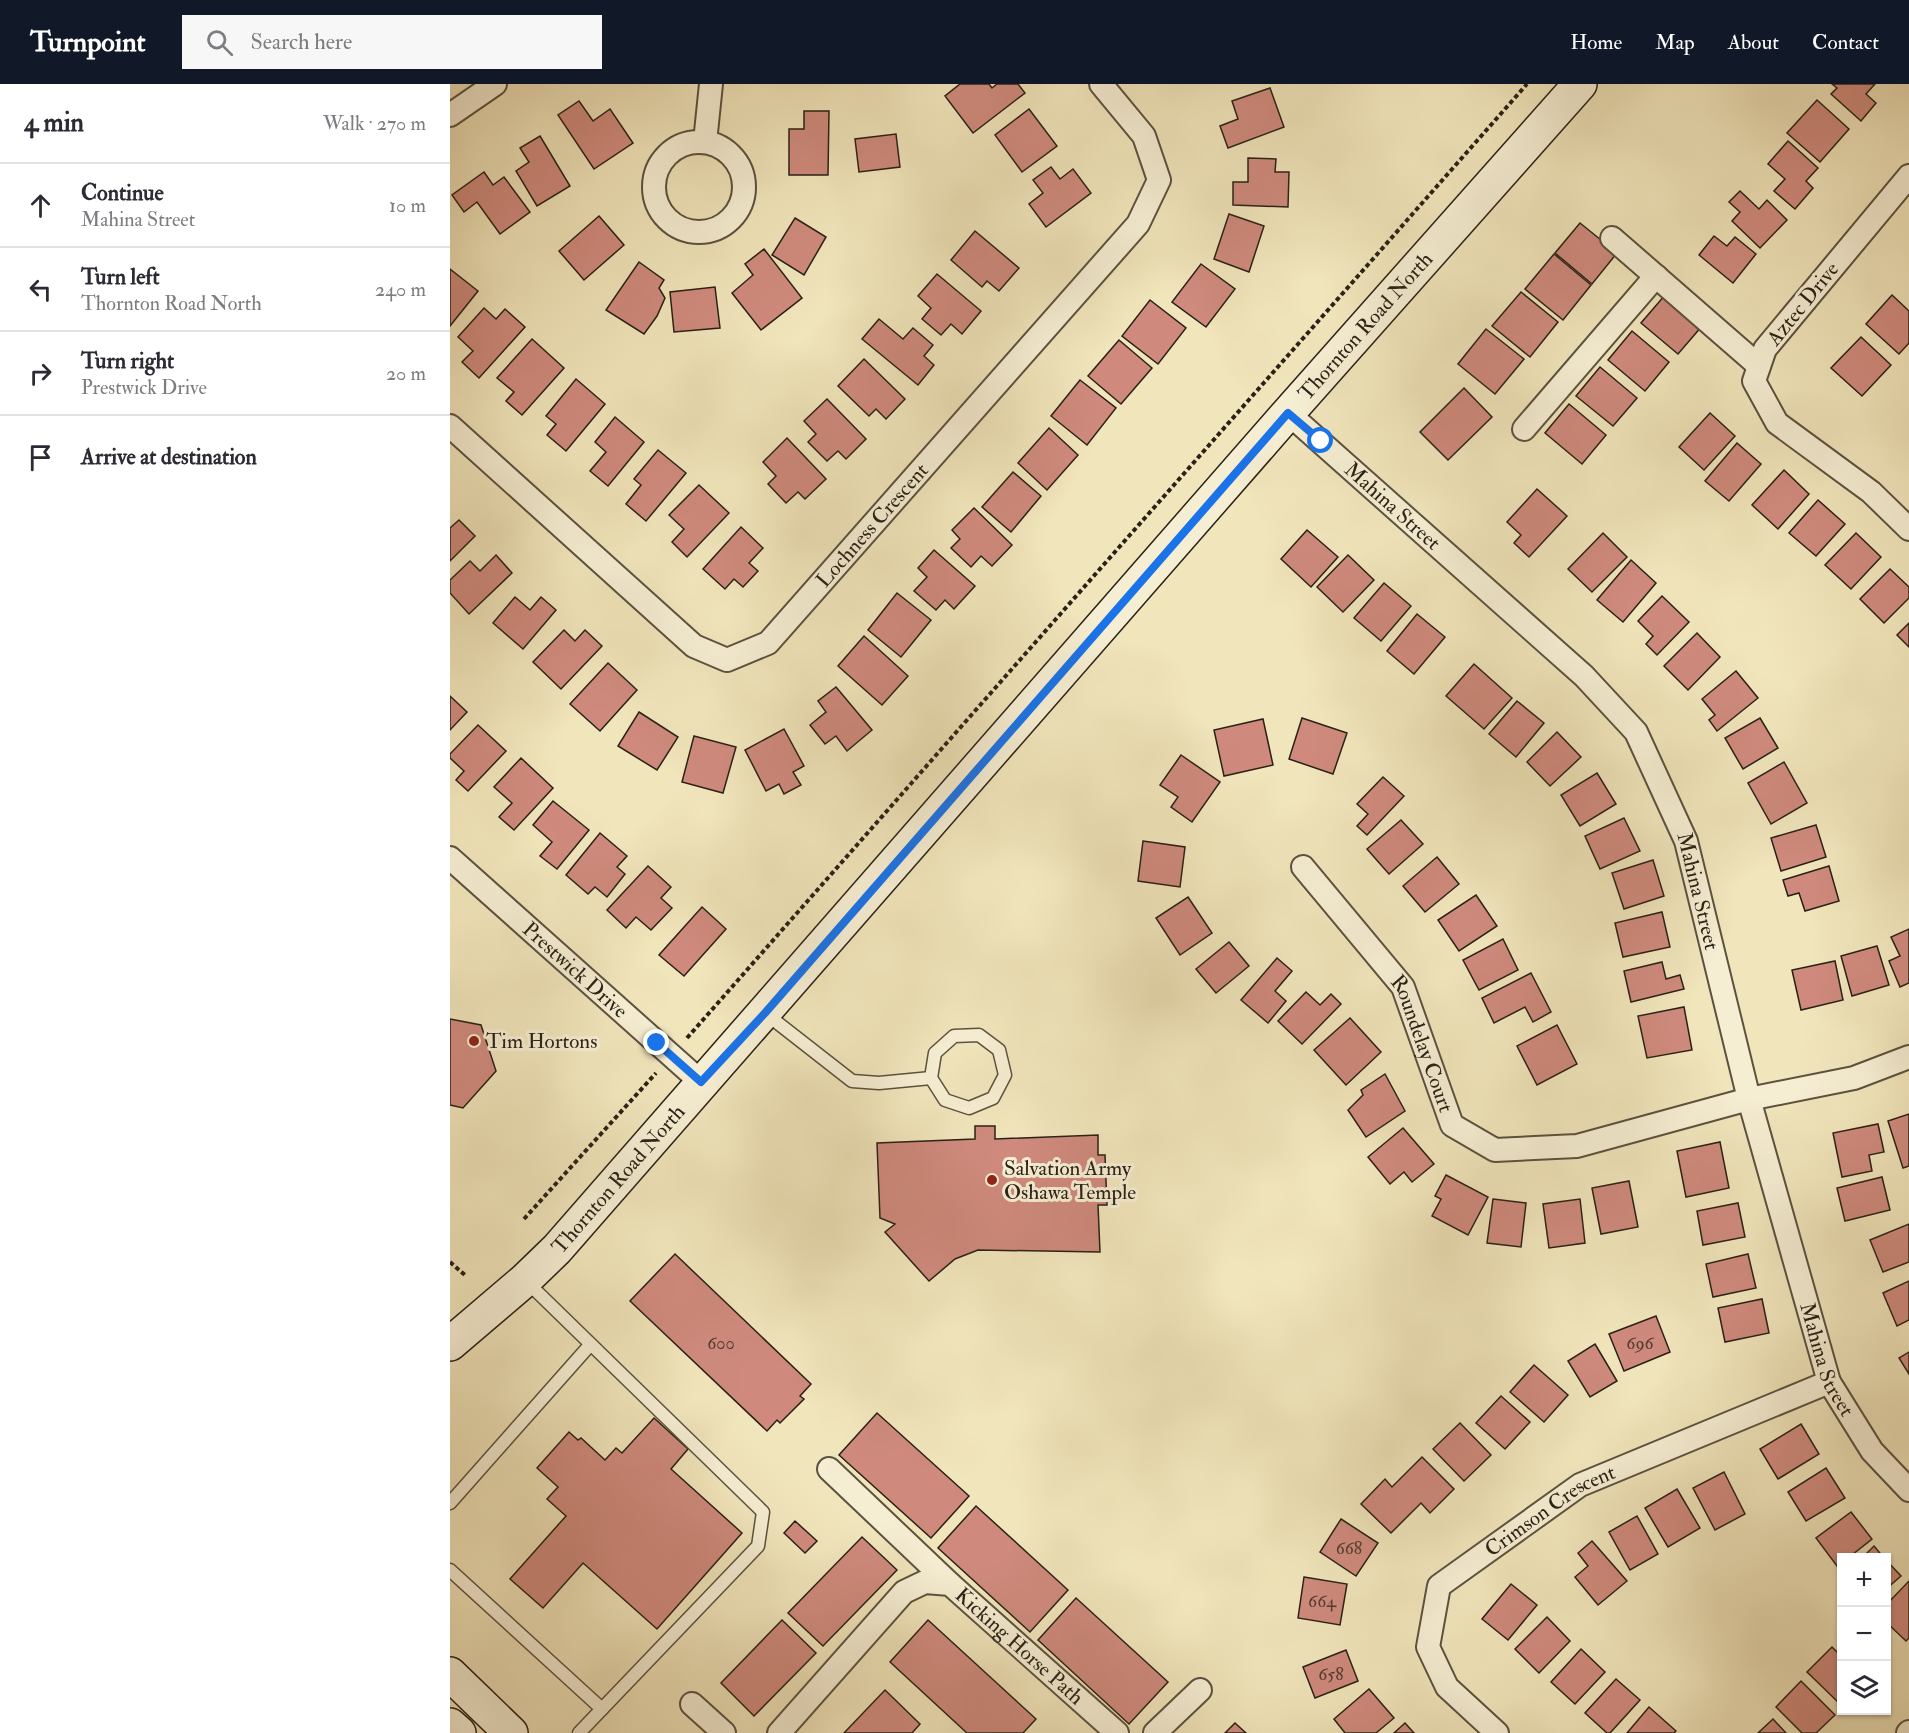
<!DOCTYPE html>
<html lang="en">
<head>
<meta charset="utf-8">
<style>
	body { margin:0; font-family:"IM FELL Double Pica",serif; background:#f7f7f7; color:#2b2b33 }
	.controls { position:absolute; right:18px; bottom:18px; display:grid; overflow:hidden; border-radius:0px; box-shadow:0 2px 4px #0004 }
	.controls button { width:54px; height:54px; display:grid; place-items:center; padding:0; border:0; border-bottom:2px solid #e1e1e2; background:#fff; color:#2b2b33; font:30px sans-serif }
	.stop { position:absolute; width:18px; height:18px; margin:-14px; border:4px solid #1a73e8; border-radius:50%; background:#fff }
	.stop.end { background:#1a73e8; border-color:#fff; box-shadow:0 2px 6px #0008 }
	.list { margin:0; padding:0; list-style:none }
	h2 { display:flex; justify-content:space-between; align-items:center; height:78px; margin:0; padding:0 24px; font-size:26px }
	h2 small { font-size:20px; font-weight:400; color:#7c7c81 }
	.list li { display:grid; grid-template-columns:39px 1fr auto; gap:18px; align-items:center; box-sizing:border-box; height:84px; padding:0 24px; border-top:2px solid #e1e1e2 }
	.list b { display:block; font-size:22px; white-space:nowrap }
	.list p { margin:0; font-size:20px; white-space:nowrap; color:#7c7c81 }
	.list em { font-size:20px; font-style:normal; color:#7c7c81 }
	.icon { flex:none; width:33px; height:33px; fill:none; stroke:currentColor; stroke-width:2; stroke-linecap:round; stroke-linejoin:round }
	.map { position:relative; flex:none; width:1459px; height:1649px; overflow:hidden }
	header { display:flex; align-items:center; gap:36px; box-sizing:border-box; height:84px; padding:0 30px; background:#111827; color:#fff }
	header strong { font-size:28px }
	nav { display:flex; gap:33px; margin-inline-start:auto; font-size:21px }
	.search { width:420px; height:54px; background:#f7f7f7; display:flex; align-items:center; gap:15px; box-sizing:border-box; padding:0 21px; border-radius:0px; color:#7c7c81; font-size:22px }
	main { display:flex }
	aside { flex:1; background:#fff }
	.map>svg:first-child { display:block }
	.building { fill:#cf8a7d; stroke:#292116; stroke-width:1.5 }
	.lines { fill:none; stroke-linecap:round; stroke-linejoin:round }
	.lane-casing { stroke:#5b523f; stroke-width:15 }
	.street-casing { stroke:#5b523f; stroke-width:26 }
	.secondary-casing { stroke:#292116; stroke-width:36 }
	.path { stroke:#292116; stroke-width:4; stroke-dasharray:4.5 3; stroke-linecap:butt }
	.lane { stroke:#f6eed3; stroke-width:12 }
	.street { stroke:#f6eed3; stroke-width:22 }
	.secondary { stroke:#f6eed3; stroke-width:33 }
	.route { stroke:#1a73e8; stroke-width:8 }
	.poi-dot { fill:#8f2418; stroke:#f6eed3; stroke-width:2 }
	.labels { text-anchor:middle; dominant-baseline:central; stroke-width:6; stroke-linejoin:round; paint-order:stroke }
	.number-label { font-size:18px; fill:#523b30 }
	.street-label { font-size:21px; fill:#292116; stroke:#f6eed3 }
	.poi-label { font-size:21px; fill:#292116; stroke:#f6eed3; text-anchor:start }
</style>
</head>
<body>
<header>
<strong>Turnpoint</strong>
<div class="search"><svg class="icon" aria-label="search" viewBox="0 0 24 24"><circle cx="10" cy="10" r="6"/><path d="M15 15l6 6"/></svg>Search here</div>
<nav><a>Home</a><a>Map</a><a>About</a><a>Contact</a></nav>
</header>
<main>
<aside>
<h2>4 min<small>Walk · 270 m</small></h2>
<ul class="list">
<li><svg class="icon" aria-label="ahead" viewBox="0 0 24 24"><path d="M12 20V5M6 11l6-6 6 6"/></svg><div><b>Continue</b><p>Mahina Street</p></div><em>10 m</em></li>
<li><svg class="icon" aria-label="left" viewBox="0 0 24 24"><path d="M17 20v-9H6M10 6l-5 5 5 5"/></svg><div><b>Turn left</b><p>Thornton Road North</p></div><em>240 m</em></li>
<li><svg class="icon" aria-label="right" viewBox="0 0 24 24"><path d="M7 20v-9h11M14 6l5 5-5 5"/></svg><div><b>Turn right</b><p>Prestwick Drive</p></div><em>20 m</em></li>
<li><svg class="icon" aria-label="arrive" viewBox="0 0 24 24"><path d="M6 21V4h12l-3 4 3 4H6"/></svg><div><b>Arrive at destination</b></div></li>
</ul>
</aside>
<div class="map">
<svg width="1459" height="1649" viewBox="0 0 1459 1649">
	<rect width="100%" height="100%" fill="#f1e5bb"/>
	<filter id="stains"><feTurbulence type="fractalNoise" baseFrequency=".00333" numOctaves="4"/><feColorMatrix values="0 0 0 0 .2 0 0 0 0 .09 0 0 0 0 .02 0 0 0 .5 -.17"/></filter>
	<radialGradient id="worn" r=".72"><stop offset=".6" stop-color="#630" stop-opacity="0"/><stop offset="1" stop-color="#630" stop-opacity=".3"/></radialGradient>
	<g class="building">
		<polygon points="510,0 539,0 542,4 547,0 568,0 575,9 523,49 495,12"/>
		<polygon points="1382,0 1425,0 1416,10 1426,19 1411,37 1381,10 1387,4"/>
		<polygon points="820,4 834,43 778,64 770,42 788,35 782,17"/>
		<polygon points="1367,16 1399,45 1370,78 1337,49"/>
		<polygon points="129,17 143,37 160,25 183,59 144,85 108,31"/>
		<polygon points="579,25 607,62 572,88 545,51"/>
		<polygon points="354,27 379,27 378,91 339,91 339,45 354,45"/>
		<polygon points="446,50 450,83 409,88 405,55"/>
		<polygon points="90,52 120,102 87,122 66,87 79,78 70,64"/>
		<polygon points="1338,57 1368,84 1356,97 1363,104 1345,125 1324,107 1335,95 1318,80"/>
		<polygon points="798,74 826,75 825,88 839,88 838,123 783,121 783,98 798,98"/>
		<polygon points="601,83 610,95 623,85 641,109 596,143 579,120 593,109 583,96"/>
		<polygon points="34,88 43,101 54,93 80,128 50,150 27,118 14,128 2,111"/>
		<polygon points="1290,107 1309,125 1317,116 1337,136 1310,164 1282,137 1290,128 1279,118"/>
		<polygon points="779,130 814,142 799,188 764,175"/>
		<polygon points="149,132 174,161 134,196 109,167"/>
		<polygon points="345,134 376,153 354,191 322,171"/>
		<polygon points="1130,139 1167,169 1142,200 1105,169"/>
		<polygon points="525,147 569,184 549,207 537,197 532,203 501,176"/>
		<polygon points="1264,152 1277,162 1285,153 1306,170 1283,199 1249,171"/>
		<polygon points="314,165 352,214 311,246 282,209 303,191 295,180"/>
		<polygon points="1104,170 1141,201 1113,236 1075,205"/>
		<polygon points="189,178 214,196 209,204 215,214 207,232 194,250 156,226"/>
		<polygon points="751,180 785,205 756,243 722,218"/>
		<polygon points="0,185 28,207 0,242"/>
		<polygon points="487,190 531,227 512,250 501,240 491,251 472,235 481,224 468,212"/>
		<polygon points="265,203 270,244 224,248 220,208"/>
		<polygon points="1071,208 1108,238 1080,273 1042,242"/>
		<polygon points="1215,211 1252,242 1228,270 1191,239"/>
		<polygon points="1442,211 1459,227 1459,259 1449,270 1416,240"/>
		<polygon points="700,216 736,244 708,280 672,252"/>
		<polygon points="34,224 46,235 55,225 75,243 29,294 12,278 23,267 8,253"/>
		<polygon points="429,235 453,255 463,244 483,261 474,272 484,281 468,301 412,255"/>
		<polygon points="1036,245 1074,275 1045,310 1008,280"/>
		<polygon points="1182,247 1219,278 1195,307 1158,276"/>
		<polygon points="1411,253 1441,281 1412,312 1381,284"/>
		<polygon points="82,255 114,284 72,331 56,317 64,308 47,294"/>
		<polygon points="669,256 702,284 671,320 638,292"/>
		<polygon points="414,275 455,315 436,335 426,325 419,332 388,302"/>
		<polygon points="1150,283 1187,314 1163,342 1126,312"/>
		<polygon points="126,295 155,320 116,367 97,351 106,340 96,332"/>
		<polygon points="630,296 666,324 637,361 601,332"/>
		<polygon points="1014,304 1042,333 998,376 970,348"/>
		<polygon points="377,315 416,355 396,375 388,367 377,377 358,358 366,350 354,337"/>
		<polygon points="1119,320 1156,351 1132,380 1095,349"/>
		<polygon points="1260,329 1285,352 1254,386 1229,363"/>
		<polygon points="165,333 194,358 158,402 140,387 156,368 145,358"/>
		<polygon points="599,344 628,371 597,406 568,379"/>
		<polygon points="337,354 376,395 355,415 348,408 336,419 318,400 326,392 313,378"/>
		<polygon points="1287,359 1311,380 1279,417 1255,397"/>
		<polygon points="208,366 236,389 196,437 176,420 191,401 184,395"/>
		<polygon points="1334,386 1359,410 1328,445 1302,421"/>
		<polygon points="563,388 591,412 561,448 532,423"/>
		<polygon points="249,401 279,429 237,473 222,458 234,445 219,431"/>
		<polygon points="1087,405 1117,432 1079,473 1064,459 1071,451 1057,438"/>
		<polygon points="1368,416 1395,440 1366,472 1339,449"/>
		<polygon points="524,424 562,461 542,482 531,472 521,483 501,464 510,455 502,446"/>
		<polygon points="9,436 25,452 0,477 0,444"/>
		<polygon points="291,443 313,464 299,479 308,487 293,503 284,495 275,505 253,485"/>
		<polygon points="857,446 888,473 861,503 831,475"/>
		<polygon points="1153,449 1177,473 1142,508 1118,485"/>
		<polygon points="1406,449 1431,473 1401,505 1375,481"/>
		<polygon points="484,466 525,502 504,525 495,516 486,526 464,507 477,493 468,484"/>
		<polygon points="46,471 62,489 19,530 0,509 0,496 20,477 30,487"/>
		<polygon points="898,471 924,496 893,528 867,503"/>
		<polygon points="1181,476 1206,499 1173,538 1147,516"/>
		<polygon points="1440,485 1459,503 1459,514 1434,539 1410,515"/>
		<polygon points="934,499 961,522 931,557 904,534"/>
		<polygon points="447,509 481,536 451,573 418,546"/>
		<polygon points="1212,512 1239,538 1207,571 1196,560 1203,552 1188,537"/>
		<polygon points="65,513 80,526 91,513 106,526 73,565 43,539"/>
		<polygon points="967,530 995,553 964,590 937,567"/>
		<polygon points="1459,539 1459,563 1447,551"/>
		<polygon points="114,546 125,557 135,546 152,562 111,605 83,578"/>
		<polygon points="1247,549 1270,573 1238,606 1214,582"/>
		<polygon points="414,552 458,592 432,621 388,582"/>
		<polygon points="158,579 187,606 150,647 120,620"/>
		<polygon points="1024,580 1062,614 1034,645 996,612"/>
		<polygon points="1286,587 1308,614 1267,647 1259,636 1265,631 1252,615"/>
		<polygon points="386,603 422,646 397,667 386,652 375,660 360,641 376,628 368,617"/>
		<polygon points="0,612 17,628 0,646"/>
		<polygon points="1067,617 1094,639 1066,673 1039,650"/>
		<polygon points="189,628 228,653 207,686 168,662"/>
		<polygon points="852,634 897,649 883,690 839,675"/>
		<polygon points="1310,634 1328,664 1293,685 1275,654"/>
		<polygon points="813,635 823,681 774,692 764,646"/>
		<polygon points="28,641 56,667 18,707 6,696 14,687 0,674 0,670"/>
		<polygon points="334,645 354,682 343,688 351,701 334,710 329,700 316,707 295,666"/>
		<polygon points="1107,648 1131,673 1100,702 1077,678"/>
		<polygon points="244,652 286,663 273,709 232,698"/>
		<polygon points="731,671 770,698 742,738 721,723 728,713 710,701"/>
		<polygon points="71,674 103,704 64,746 49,733 62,719 44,703"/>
		<polygon points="1334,678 1357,719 1321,740 1298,699"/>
		<polygon points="1147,689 1166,720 1130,742 1111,711"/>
		<polygon points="933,693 954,712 917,751 907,742 918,730 907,720"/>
		<polygon points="103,717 139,746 107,785 90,772 102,758 83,741"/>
		<polygon points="1174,734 1190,767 1150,785 1135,752"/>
		<polygon points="951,736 973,760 939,790 917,765"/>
		<polygon points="1366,741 1376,773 1331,787 1321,754"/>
		<polygon points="150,749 177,772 167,783 175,790 157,813 145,803 138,810 116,791"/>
		<polygon points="693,757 735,763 730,803 688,797"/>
		<polygon points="987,773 1009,800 975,828 953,802"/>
		<polygon points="1203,776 1214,812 1174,825 1162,789"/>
		<polygon points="198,782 221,803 211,814 222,824 201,846 186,833 176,844 157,826"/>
		<polygon points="1379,782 1389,817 1355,827 1349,809 1338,812 1333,796"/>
		<polygon points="1026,811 1047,842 1009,867 988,836"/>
		<polygon points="738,813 762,849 730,871 706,834"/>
		<polygon points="252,823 276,845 234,892 209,871"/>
		<polygon points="1212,828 1220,863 1173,873 1165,839"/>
		<polygon points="1459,845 1459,899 1450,903 1439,877 1450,872 1441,853"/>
		<polygon points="1053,855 1068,886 1029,906 1013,876"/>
		<polygon points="779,858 799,882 766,909 746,885"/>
		<polygon points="1427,862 1439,901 1402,912 1391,872"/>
		<polygon points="827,874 842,887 825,907 836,917 818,939 791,916"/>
		<polygon points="1385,877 1393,916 1351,926 1342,886"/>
		<polygon points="1212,878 1216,895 1230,891 1234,905 1181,918 1174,887"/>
		<polygon points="1081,889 1101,928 1083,938 1075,923 1044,939 1032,914"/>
		<polygon points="856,908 870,921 881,910 891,920 852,960 828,937"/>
		<polygon points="1234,923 1242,966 1197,974 1188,932"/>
		<polygon points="900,934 931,968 896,1001 864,966"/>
		<polygon points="0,935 31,941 46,987 13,1024 0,1021"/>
		<polygon points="1107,941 1127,980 1087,1001 1067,962"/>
		<polygon points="935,990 955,1027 916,1053 898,1026 913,1011 911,1006"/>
		<polygon points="1459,1030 1459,1082 1453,1084 1438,1037"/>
		<polygon points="1428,1040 1434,1068 1419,1071 1422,1087 1392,1093 1383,1049"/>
		<polygon points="525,1042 545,1042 545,1055 648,1051 648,1071 655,1071 657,1121 648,1121 650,1168 528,1166 505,1175 479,1197 435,1148 445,1140 430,1134 427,1059 525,1055"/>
		<polygon points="953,1044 984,1080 962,1098 954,1088 940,1100 918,1073"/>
		<polygon points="1270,1058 1279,1104 1236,1113 1227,1067"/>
		<polygon points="996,1091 1038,1113 1018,1151 982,1132 991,1115 985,1112"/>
		<polygon points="1432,1093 1440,1126 1395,1137 1387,1104"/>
		<polygon points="1179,1097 1188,1143 1151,1150 1142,1104"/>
		<polygon points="1043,1115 1076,1119 1071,1163 1037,1159"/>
		<polygon points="1130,1115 1135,1159 1099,1164 1093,1120"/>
		<polygon points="1288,1119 1295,1153 1253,1161 1247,1127"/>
		<polygon points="1459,1140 1459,1178 1433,1188 1420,1156"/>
		<polygon points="225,1170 361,1300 350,1312 354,1315 330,1339 327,1336 317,1347 180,1217"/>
		<polygon points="1298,1170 1306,1204 1263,1213 1256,1180"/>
		<polygon points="1459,1197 1459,1236 1447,1242 1433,1209"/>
		<polygon points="1312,1215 1319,1249 1275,1258 1268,1224"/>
		<polygon points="1206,1232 1220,1268 1174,1287 1159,1250"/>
		<polygon points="1145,1260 1167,1297 1140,1313 1118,1277"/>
		<polygon points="1459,1268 1459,1290 1449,1274"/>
		<polygon points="1084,1281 1118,1311 1094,1338 1060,1308"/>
		<polygon points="1051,1312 1080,1338 1055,1365 1026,1339"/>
		<polygon points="427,1329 519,1412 481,1454 389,1371"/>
		<polygon points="204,1334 238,1365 221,1385 292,1449 207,1545 133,1479 93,1524 60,1495 116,1432 97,1415 108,1403 87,1384 119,1348 128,1356 131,1354 155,1376 166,1364 172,1369"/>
		<polygon points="1010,1339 1041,1371 1014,1397 983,1365"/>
		<polygon points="1351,1340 1369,1370 1328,1395 1310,1365"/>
		<polygon points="972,1373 1004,1405 980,1429 971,1419 941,1449 911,1420 935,1395 942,1403"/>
		<polygon points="1376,1384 1395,1414 1356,1437 1338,1408"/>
		<polygon points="1274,1388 1295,1430 1265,1446 1243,1404"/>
		<polygon points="1227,1405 1250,1444 1218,1463 1195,1424"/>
		<polygon points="526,1422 618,1506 580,1548 488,1464"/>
		<polygon points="1401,1428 1422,1455 1398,1474 1392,1474 1392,1479 1387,1482 1366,1454"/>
		<polygon points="1187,1432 1208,1470 1180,1486 1159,1448"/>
		<polygon points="891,1435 928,1459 906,1492 870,1468"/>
		<polygon points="345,1437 367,1457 355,1469 334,1449"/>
		<polygon points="412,1453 447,1486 373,1562 338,1529"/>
		<polygon points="1142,1457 1177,1497 1148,1521 1125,1493 1138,1482 1128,1469"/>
		<polygon points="1424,1462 1434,1474 1412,1474"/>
		<polygon points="1436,1476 1451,1492 1436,1505"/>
		<polygon points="854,1493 897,1500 890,1541 848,1534"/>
		<polygon points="1459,1497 1459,1554 1456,1557 1436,1538 1436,1521"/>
		<polygon points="1061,1500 1087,1521 1058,1556 1032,1535"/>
		<polygon points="626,1514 718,1598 679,1640 588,1556"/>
		<polygon points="1097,1533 1120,1557 1089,1589 1065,1565"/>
		<polygon points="332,1536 366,1569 304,1632 271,1599"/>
		<polygon points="478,1536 586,1635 573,1649 517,1649 440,1578"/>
		<polygon points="1382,1563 1392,1573 1392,1618 1390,1620 1357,1588"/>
		<polygon points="1131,1565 1155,1588 1125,1620 1101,1598"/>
		<polygon points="896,1566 908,1597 865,1614 853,1583"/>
		<polygon points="1166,1595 1190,1616 1160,1649 1157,1649 1135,1629"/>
		<polygon points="1351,1597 1385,1631 1366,1649 1352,1649 1326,1623"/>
		<polygon points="919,1605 944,1634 926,1649 895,1649 884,1635"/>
		<polygon points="435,1606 470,1640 462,1649 394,1649"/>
		<polygon points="1199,1623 1226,1647 1224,1649 1177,1649"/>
		<polygon points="1323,1635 1336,1649 1308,1649"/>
		<polygon points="785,1639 796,1649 775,1649"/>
		<polygon points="955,1639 964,1649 944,1649"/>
	</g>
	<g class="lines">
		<g class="lane-casing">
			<g id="lane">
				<polyline points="315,929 402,997 429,999 481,994"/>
				<polygon points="529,951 549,966 555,991 543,1014 519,1024 495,1016 481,994 485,969 504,952"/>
				<polyline points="77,1198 313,1428 308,1462 129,1649"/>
				<polyline points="0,1419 140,1261"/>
				<polyline points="0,1486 152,1625"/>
			</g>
		</g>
		<g class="street-casing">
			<g id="street">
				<polyline points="0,31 45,0"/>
				<circle cx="249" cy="103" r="45"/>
				<polyline points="255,58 261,0"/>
				<polyline points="1459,92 1315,265 1304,297 1327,339 1421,408 1459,445"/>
				<polyline points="1162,154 1309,282"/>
				<path id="s1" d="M838,329L1134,592L1186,648L1236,757L1299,1015L1379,1298L1422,1367L1459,1406"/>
				<path id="s2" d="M0,342L244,562L277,576L318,559L688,140L709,96L694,52L651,0"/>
				<polyline points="1074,345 1206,192"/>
				<path id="s3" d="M0,774L251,998"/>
				<path id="s4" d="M853,783L953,903L1002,1041L1045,1066L1127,1062L1299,1015L1404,994L1459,973"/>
				<polyline points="379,1385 500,1500"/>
				<polyline points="242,1620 274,1649"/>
				<path id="s5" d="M329,1649L454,1508L475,1498L500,1500L667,1649"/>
				<polyline points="705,1649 750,1606"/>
				<path id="s6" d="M1047,1649L997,1603L978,1563L989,1502L1130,1401L1379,1298"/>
				<polyline points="1458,1649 1459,1648"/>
			</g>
		</g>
		<g class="secondary-casing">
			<g id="secondary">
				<path id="s7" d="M0,1260L75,1196L107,1165L838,329L1130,0"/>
				<polyline points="0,1590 61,1649"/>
				<polyline points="0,1641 9,1649"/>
			</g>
		</g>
		<g class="path">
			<polyline points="237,954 1077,0"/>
			<polyline points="74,1135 206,989"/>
			<polyline points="0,1178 16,1192"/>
		</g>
		<use href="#lane" class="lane"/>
		<use href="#street" class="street"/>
		<use href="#secondary" class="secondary"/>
	</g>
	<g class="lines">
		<polyline class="route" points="207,959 251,998 315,929 838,329 871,357"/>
	</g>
	<g class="poi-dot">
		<circle cx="24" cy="957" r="6"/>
		<circle cx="542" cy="1096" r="6"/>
	</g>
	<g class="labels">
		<g class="number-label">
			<text x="271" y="1259">600</text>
			<text x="1190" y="1259">696</text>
			<text x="899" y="1464">668</text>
			<text x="872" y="1517">664</text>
			<text x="881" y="1590">658</text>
		</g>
		<g class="street-label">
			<text transform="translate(1353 220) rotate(-51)">Aztec Drive</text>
			<text stroke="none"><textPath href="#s7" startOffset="1370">Thornton Road North</textPath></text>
			<text stroke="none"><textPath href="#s1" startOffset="140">Mahina Street</textPath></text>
			<text stroke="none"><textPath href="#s2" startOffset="566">Lochness Crescent</textPath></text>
			<text stroke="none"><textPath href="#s1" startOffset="644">Mahina Street</textPath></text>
			<text stroke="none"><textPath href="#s3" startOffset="168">Prestwick Drive</textPath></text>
			<text stroke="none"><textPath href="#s4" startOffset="216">Roundelay Court</textPath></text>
			<text stroke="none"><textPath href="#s7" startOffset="236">Thornton Road North</textPath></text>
			<text stroke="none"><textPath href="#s1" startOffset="1130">Mahina Street</textPath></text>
			<text stroke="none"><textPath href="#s6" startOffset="309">Crimson Crescent</textPath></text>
			<text stroke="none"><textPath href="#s5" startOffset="330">Kicking Horse Path</textPath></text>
		</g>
		<g class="poi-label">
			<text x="36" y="957">Tim Hortons</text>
			<text x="554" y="1084">Salvation Army<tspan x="554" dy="24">Oshawa Temple</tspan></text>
		</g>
	</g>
	<rect width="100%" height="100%" filter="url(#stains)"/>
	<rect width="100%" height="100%" fill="url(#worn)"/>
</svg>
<div class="controls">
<button>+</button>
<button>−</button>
<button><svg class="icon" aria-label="layers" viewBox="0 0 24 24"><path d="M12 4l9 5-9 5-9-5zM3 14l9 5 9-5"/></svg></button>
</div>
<div class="stop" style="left:871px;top:357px"></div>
<div class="stop end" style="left:207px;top:959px"></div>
</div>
</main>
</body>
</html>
